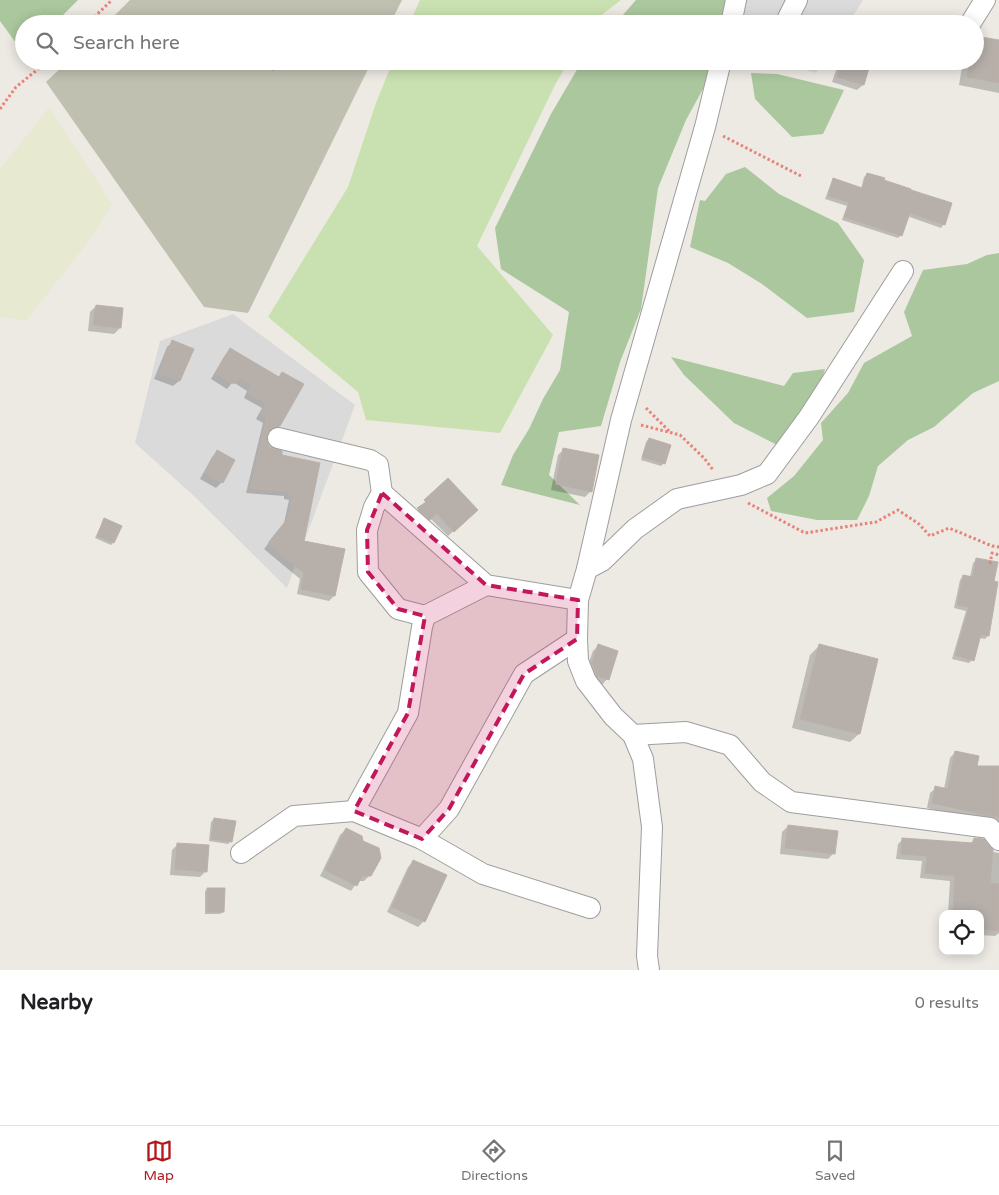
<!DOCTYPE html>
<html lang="en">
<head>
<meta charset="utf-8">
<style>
	body { margin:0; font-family:"Varela Round",sans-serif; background:#f6f6f6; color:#202124 }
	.controls { position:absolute; right:15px; bottom:15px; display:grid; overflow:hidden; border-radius:10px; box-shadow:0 2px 12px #0003 }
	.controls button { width:45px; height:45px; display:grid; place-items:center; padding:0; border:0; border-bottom:1px solid #e0e0e0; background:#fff; color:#202124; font:25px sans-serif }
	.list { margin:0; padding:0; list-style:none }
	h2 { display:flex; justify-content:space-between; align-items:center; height:65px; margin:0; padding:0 20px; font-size:21px }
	h2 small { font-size:16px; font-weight:400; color:#757577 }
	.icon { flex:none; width:28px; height:28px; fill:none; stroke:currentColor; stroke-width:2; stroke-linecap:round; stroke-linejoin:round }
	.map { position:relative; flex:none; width:999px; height:970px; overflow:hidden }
	.search { position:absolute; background:#fff; box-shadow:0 2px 12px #0003; left:15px; right:15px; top:15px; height:55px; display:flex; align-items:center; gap:12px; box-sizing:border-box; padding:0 18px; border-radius:28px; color:#757577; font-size:19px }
	.sheet { height:155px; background:#fff }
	nav { display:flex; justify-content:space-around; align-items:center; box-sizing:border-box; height:70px; border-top:1px solid #e0e0e0; background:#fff; font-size:14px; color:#757577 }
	nav a { display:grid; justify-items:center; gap:2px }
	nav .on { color:#b1191c }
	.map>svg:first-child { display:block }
	.residential { fill:#dbdada }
	.construction { fill:#c0c0b1 }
	.farmland { fill:#e8e9d1 }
	.grass { fill:#c9e1b0 }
	.forest { fill:#abc79e }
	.shadow { fill:#0003 }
	.building { fill:#b6afaa; stroke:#bcb1a8 }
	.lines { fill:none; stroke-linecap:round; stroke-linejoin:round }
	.minor-casing { stroke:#9e9e9e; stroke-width:22 }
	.path { stroke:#e8837a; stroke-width:3; stroke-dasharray:2.5 2.5; stroke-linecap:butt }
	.minor { stroke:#fff; stroke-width:20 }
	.marked { fill:#c2185b; fill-opacity:0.2; stroke:#c2185b; stroke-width:4; stroke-dasharray:10 6; stroke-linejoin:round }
</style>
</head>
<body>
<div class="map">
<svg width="999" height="970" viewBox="0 0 999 970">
	<rect width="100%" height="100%" fill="#edeae4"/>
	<g class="residential">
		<polygon points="745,0 863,0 848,24 739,24"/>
		<polygon points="777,61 824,61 816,73"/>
		<polygon points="233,314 355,405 287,588 194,496 135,443 160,341"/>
	</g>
	<g class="construction">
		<polygon points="130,0 402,0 390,24 106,24"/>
		<polygon points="68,61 372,61 248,313 204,307 46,82"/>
	</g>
	<polygon class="farmland" points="49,108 112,204 91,238 26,321 0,317 0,169"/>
	<g class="grass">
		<polygon points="420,0 621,0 590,24 409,24"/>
		<polygon points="393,61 569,61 555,85 477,246 553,335 500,433 366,420 358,392 268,317 348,187 376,103"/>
	</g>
	<g class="forest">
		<polygon points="0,0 78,0 54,24 24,24 24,54 0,21"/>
		<polygon points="636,0 736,0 730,24 615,24"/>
		<polygon points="582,61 716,61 709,78 686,120 658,188 641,309 620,362 601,426 559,432 549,475 580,505 501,485 513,455 529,429 543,399 560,370 569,312 501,269 495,228 551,114"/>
		<polygon points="751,73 777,74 844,90 823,134 792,137 755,99"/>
		<polygon points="745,167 779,194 838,223 864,260 854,312 807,318 762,284 728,263 690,247 700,200 705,201 726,174"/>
		<polygon points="999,253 999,381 973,393 934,427 908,440 878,466 869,496 857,520 817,520 771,511 767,498 794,476 823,440 821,423 848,393 864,363 912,336 904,312 923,270 967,264 987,255"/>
		<polygon points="671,357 784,386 793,373 825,369 812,413 781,447 734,423 684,375"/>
	</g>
	<g class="shadow">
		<polygon points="999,42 999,93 959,85 963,61 975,61"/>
		<polygon points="262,61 283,61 273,71"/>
		<polygon points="839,61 870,61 863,85 857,90 832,82"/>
		<polygon points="868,174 883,181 944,224 941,228 907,216 901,235 898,238 842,220 847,206 825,199 831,183 834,180 861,189 864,177"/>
		<polygon points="96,306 120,328 114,334 88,331 90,312"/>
		<polygon points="173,342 179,381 173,386 154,379 167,347"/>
		<polygon points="230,350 278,378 282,374 279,426 273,431 268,432 265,441 269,448 280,456 319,464 302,542 344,550 334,596 329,601 297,594 300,579 264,549 284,523 289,500 284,499 284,496 246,493 263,423 256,419 262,408 244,398 247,391 233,382 227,389 211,379 225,355"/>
		<polygon points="649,439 664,463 661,466 641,460 646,442"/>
		<polygon points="564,449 591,491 585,497 551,490 558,455"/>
		<polygon points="217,452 222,482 216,488 200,479 212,457"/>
		<polygon points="447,480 476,510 448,536 431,519 424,524 413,515"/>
		<polygon points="104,519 113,543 111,545 95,538"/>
		<polygon points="977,559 993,582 988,636 985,639 979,638 972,660 969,663 952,659 966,611 954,608 960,580 963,576 970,577 973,563"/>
		<polygon points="599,645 607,679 602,685 591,681 586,670 593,651"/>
		<polygon points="819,646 859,734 850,742 792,728 810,655"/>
		<polygon points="955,752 976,768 999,768 999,833 990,823 927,808 930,793 936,788 944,789 950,758"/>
		<polygon points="214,819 231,841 228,844 209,841 211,822"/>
		<polygon points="788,826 834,853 828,859 780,854 782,832"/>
		<polygon points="346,829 370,875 364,881 358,881 351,891 320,876 340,835"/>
		<polygon points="903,839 970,844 974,839 983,840 993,852 999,853 999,933 995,936 980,935 980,914 948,914 950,881 920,878 922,861 896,859 898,844"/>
		<polygon points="178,844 206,871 200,877 170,875 172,850"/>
		<polygon points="414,861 424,921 418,927 387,912 408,867"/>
		<polygon points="208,889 223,912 220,914 205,914 205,891"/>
	</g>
	<g class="building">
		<polygon points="975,36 999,40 999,83 967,77 970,61 975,61"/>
		<polygon points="842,61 871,61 864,85 837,77"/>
		<polygon points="867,173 885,178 884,180 911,189 911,190 952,203 945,225 910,213 902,236 844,217 849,202 828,196 833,178 862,188"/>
		<polygon points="96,305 123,308 121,328 93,325"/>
		<polygon points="172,340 194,349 180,381 159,373"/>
		<polygon points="230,348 279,377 282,372 304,384 280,426 274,427 269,430 267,435 267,441 270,447 282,451 282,455 320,463 304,541 345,549 335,596 301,589 304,573 268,543 289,517 293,495 288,494 289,491 251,488 267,417 260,413 267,403 248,393 252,385 239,377 234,384 215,373"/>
		<polygon points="649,438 671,445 665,464 642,457"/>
		<polygon points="563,448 599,455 592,492 556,484"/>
		<polygon points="217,450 235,460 223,483 205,473"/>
		<polygon points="448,478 478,510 454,532 437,514 430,520 417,508 426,502 424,500"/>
		<polygon points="104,518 122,526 114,543 97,536"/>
		<polygon points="976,558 998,562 994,581 998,582 989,636 981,634 974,661 955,655 969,607 957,605 963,575 973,577"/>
		<polygon points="598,644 618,651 609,680 597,676 592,663"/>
		<polygon points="819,644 878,659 860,734 800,719"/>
		<polygon points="955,751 979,756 977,766 999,766 999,817 977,814 977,813 932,803 935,786 948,789"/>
		<polygon points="214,818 236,821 232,842 211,839"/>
		<polygon points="788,825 838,831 835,854 785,848"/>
		<polygon points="346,828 362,836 363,841 379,848 381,858 371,876 362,876 357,886 325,870"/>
		<polygon points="902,838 973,843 974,838 984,839 993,850 990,883 999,884 999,931 980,929 980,914 953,910 955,876 925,873 927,856 901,854"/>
		<polygon points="177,843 209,845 207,872 175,869"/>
		<polygon points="413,860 447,875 425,922 392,907"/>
		<polygon points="207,888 225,888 224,912 207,912"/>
	</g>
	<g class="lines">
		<g class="minor-casing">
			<g id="minor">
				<polyline points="731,24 736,0"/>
				<polyline points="785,24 797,0"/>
				<polyline points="970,24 985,0"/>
				<polyline points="278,438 370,460 378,465 382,493 486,585 578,600"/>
				<polyline points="382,493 374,507 367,530 368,572 398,609 425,616 486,585"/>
				<polyline points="587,569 602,561 635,529 677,499 741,485 767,474 809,417 903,271"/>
				<polyline points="633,735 686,732 730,745 762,782 791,802 990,828 999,840"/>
				<polyline points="354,811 408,713 422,627 425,616"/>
				<polyline points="422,839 449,809 524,674 577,639"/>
				<polyline points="241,853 294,816 354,811 422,839 483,874 590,908"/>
				<polyline points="649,970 647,956 652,827 643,759 633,735 613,716 586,681 578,661 577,639 578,600 587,569 621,420 705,127 721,61"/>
			</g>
		</g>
		<g class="path">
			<polyline points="87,24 112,0"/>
			<polyline points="0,109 16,87 48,61"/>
			<polyline points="723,136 801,176"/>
			<polyline points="646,408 670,432"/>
			<polyline points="641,425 680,435 704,458 713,470"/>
			<polyline points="748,503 805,533 876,522 898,510 919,524 930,536 949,528 992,546 999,547"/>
			<polyline points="990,564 992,553 999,555"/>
		</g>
		<use href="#minor" class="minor"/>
	</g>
	<path class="marked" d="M382,493L486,585L578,600L577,639L524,674L449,809L422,839L354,811L408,713L425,616L398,609L368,572L367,530Z"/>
</svg>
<div class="controls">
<button><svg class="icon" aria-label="locate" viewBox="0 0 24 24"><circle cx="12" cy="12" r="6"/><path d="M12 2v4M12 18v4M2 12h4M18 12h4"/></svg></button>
</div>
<div class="search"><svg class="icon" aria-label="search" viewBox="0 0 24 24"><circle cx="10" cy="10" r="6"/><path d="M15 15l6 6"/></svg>Search here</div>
</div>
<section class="sheet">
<h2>Nearby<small>0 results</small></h2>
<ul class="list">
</ul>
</section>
<nav>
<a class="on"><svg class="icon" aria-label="map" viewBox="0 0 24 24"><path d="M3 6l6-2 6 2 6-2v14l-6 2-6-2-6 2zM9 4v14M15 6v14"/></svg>Map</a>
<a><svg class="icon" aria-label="directions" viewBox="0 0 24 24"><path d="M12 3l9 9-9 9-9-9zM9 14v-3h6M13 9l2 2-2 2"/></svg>Directions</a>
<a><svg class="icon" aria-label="saved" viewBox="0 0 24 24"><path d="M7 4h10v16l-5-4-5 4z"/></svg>Saved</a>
</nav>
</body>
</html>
